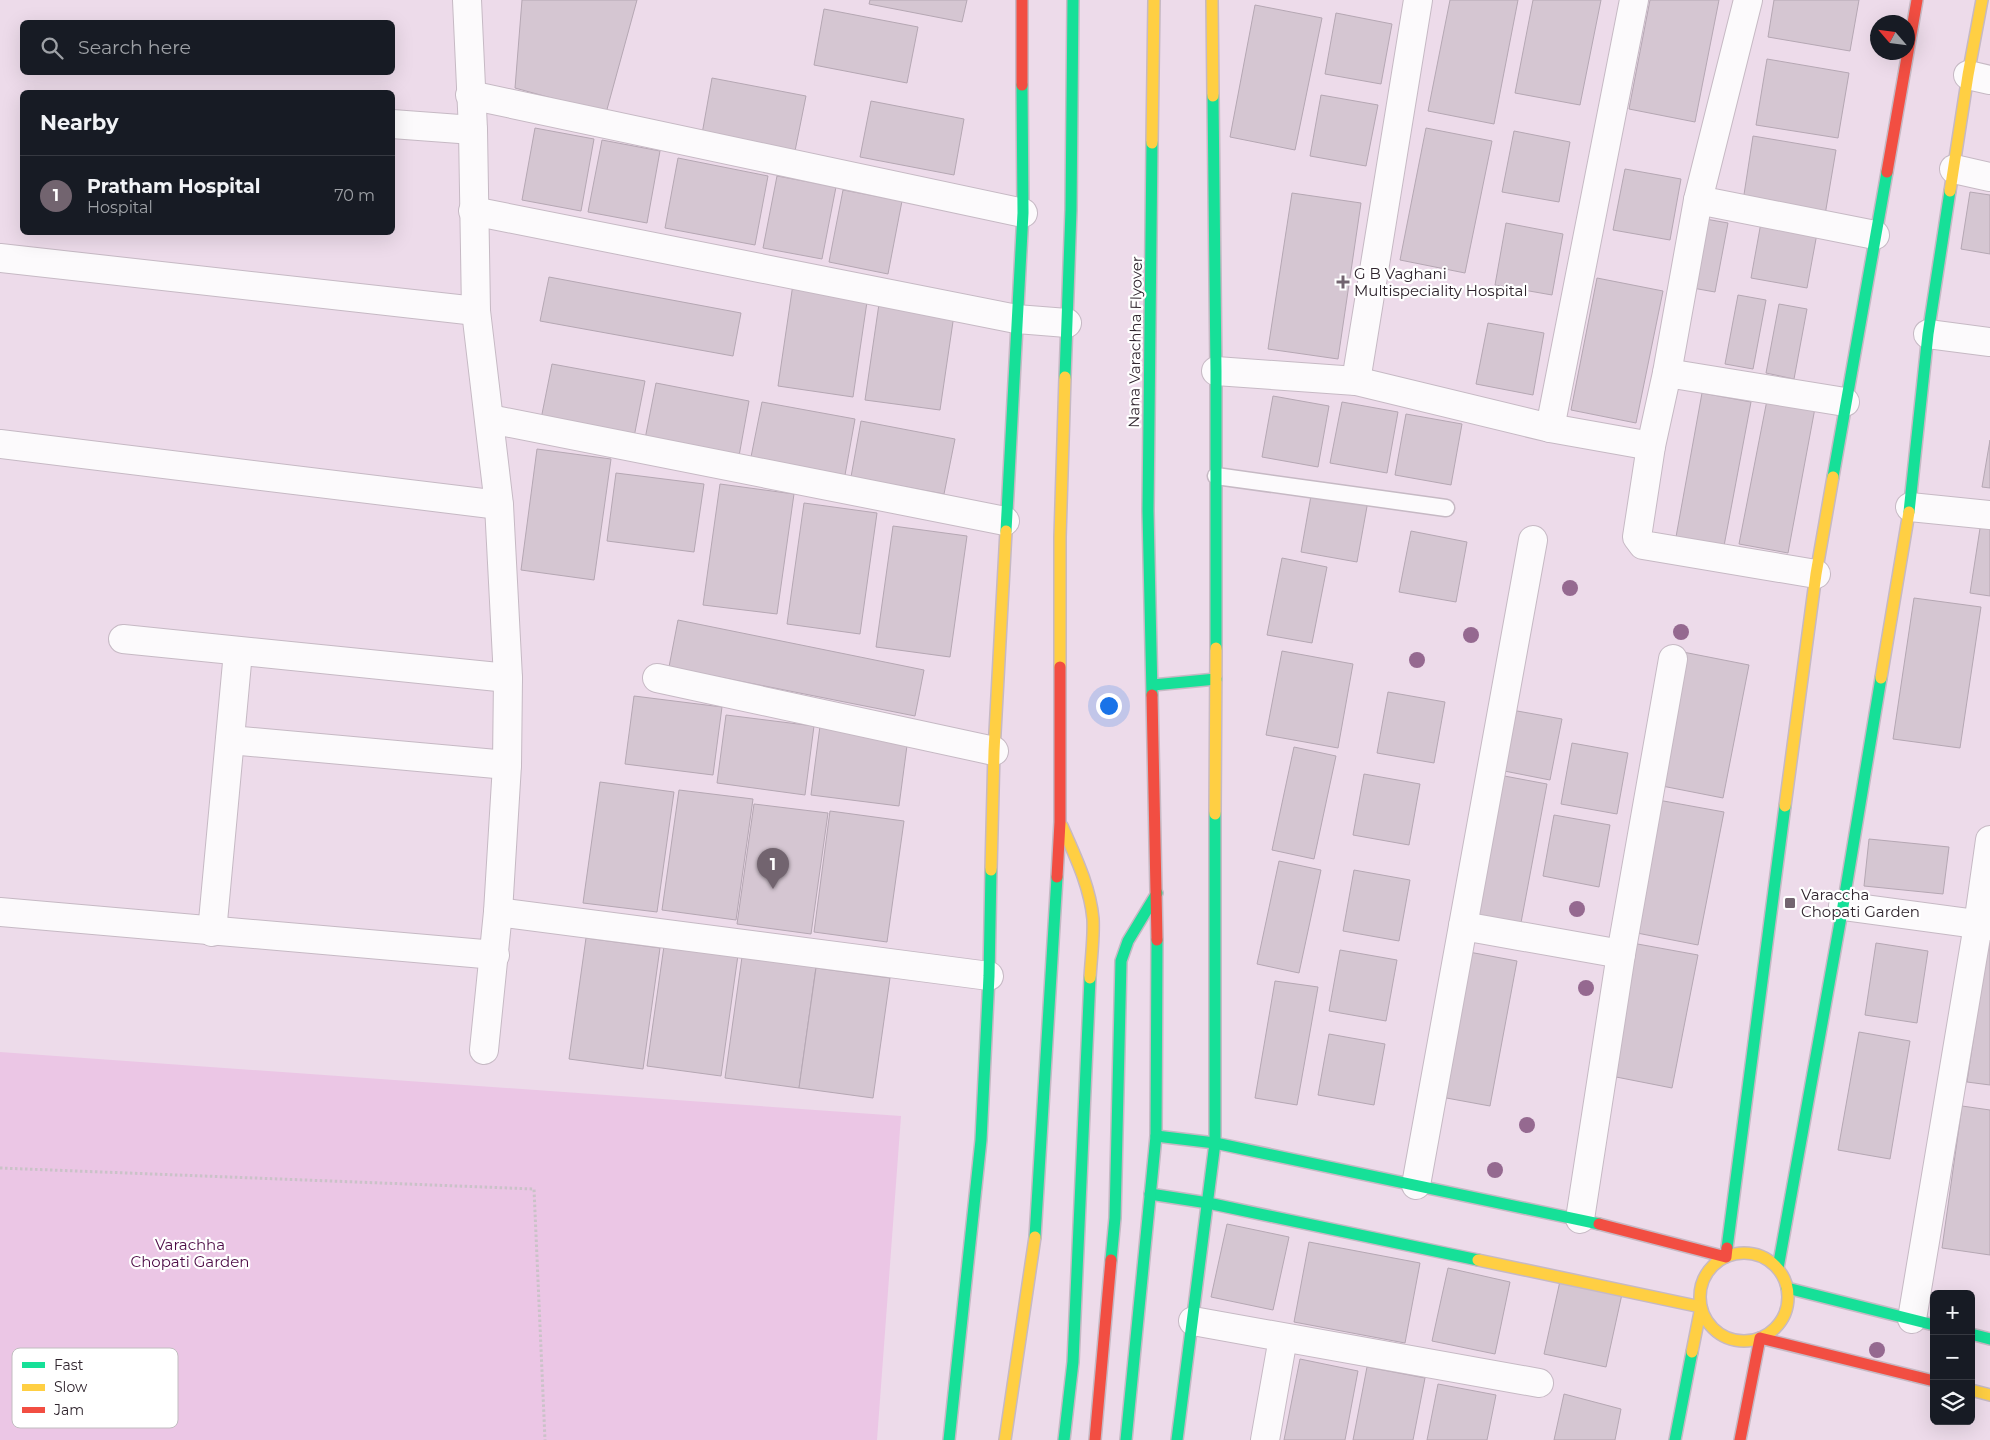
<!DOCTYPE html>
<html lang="en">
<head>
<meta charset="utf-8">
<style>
	body { margin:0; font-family:Montserrat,sans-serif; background:#20242c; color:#f1f3f6 }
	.controls { position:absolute; right:15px; bottom:15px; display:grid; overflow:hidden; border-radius:8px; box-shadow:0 5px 20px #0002 }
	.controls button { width:45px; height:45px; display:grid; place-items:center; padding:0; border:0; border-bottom:1px solid #363941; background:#171b24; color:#f1f3f6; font:25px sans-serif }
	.compass { position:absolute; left:1870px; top:15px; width:45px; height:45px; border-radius:50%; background:#171b24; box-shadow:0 5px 20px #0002; rotate:298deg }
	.you { position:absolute; left:1108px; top:705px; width:18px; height:18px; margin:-12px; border:4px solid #fff; border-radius:50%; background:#1a73e8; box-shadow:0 0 0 8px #1a73e833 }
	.badge { display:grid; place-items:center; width:32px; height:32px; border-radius:50%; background:#72646f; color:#fff; font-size:16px; font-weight:700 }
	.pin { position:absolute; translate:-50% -41px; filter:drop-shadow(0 1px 2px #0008) }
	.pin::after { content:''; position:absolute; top:26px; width:18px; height:15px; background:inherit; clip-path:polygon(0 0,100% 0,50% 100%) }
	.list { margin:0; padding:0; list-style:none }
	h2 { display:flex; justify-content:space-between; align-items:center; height:65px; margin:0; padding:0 20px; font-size:21px }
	h2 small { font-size:16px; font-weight:400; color:#9ea1a6 }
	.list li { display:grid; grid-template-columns:32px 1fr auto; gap:15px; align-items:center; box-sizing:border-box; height:80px; padding:0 20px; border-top:1px solid #363941 }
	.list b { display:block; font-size:19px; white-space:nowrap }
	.list p { margin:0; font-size:16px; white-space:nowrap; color:#9ea1a6 }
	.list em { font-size:16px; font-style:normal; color:#9ea1a6 }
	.icon { flex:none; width:28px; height:28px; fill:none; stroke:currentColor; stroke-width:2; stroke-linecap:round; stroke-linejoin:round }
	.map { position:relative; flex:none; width:1990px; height:1440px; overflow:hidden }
	.search { position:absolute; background:#171b24; box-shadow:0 5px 20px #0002; left:20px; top:20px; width:375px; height:55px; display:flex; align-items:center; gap:12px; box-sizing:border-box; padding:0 18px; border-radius:8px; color:#9ea1a6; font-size:19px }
	.panel { position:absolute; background:#171b24; box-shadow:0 5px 20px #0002; left:20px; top:90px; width:375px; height:145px; border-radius:8px }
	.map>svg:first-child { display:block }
	.green { fill:#ebc6e5 }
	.building { fill:#d5c6d2; stroke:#b5a7b3 }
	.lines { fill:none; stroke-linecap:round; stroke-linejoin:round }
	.lane-casing { stroke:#c6b9c4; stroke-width:19 }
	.street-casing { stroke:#c6b9c4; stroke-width:30 }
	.fast-casing { stroke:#c6b9c4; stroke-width:14 }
	.slow-casing { stroke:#c6b9c4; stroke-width:14 }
	.jam-casing { stroke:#c6b9c4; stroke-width:14 }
	.path { stroke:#cac2c8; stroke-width:3; stroke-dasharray:2.5 2.5; stroke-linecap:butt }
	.lane { stroke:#fcfafc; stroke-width:16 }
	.street { stroke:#fcfafc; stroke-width:28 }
	.fast { stroke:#16e098; stroke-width:11 }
	.slow { stroke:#ffcf43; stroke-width:11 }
	.jam { stroke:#f24e42; stroke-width:11 }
	.tree { fill:#956990 }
	.poi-dot { fill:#72646f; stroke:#fff; stroke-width:2 }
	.labels { text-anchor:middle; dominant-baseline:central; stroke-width:4.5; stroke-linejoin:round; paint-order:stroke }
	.poi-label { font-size:15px; fill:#2f242d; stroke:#fff; text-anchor:start }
	.street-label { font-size:15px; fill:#2f242d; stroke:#fff }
	.park-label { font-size:15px; fill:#4d0c46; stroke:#fff }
	.key { fill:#fff; stroke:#c1bdc0; stroke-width:1 }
	.key-label { font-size:14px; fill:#2f242d }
</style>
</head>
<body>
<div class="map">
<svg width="1990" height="1440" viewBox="0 0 1990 1440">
	<rect width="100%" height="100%" fill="#eddbea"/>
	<polygon class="green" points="0,1052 901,1116 877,1440 0,1440"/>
	<g class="building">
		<polygon points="522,0 637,0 606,113 515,88"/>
		<polygon points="870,0 967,0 962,22 869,4"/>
		<polygon points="1450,0 1518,0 1494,124 1428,111"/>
		<polygon points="1533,0 1601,0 1580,105 1515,93"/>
		<polygon points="1650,0 1719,0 1695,122 1629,109"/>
		<polygon points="1774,0 1859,0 1850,51 1768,37"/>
		<polygon points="1255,5 1322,18 1295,150 1230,137"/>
		<polygon points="824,9 918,27 907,83 814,65"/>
		<polygon points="1336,13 1392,24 1381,84 1325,74"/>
		<polygon points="1767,59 1849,73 1838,138 1756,125"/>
		<polygon points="712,78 806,96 795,151 702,134"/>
		<polygon points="1321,95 1378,105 1366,166 1310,156"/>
		<polygon points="871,101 964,119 954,175 860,157"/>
		<polygon points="535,128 594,139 581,211 522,200"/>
		<polygon points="1426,128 1492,141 1465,273 1400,260"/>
		<polygon points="1514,131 1570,142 1559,202 1502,192"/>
		<polygon points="1753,136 1836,150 1825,215 1743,201"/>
		<polygon points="602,140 660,151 647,223 588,212"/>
		<polygon points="678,158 768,176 755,245 665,228"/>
		<polygon points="1625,169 1681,179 1670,240 1613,230"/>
		<polygon points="777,176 836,187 822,259 763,248"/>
		<polygon points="843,190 902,201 888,274 829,262"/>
		<polygon points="1970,192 1990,195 1990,254 1961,249"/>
		<polygon points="1292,193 1361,203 1338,359 1268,349"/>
		<polygon points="1762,217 1818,228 1807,288 1751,278"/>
		<polygon points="1700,218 1728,223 1715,292 1687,287"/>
		<polygon points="1506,223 1563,234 1552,295 1495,285"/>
		<polygon points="549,277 741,313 733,356 540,321"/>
		<polygon points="1597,278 1663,291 1636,423 1571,410"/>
		<polygon points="793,284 868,295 853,397 778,386"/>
		<polygon points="1738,295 1766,300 1753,369 1725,364"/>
		<polygon points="880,297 955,308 940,410 865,400"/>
		<polygon points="1779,304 1807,309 1794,379 1766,373"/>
		<polygon points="1488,323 1544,333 1533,395 1476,384"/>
		<polygon points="552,364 645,381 634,437 541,419"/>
		<polygon points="656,383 749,401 739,456 645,439"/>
		<polygon points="1702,393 1751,402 1724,546 1676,537"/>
		<polygon points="1273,396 1329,406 1318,467 1262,457"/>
		<polygon points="1767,400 1815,408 1788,553 1739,544"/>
		<polygon points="762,402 855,419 845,475 751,457"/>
		<polygon points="1342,402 1398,412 1387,473 1330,463"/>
		<polygon points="1406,414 1462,424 1451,485 1395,475"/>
		<polygon points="861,421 955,439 944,494 851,477"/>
		<polygon points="1990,440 1990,488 1982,487"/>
		<polygon points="537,449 611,459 594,580 521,570"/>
		<polygon points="616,473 704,484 694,552 607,541"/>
		<polygon points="720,484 794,494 777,614 703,605"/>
		<polygon points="1312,490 1368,501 1357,562 1301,552"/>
		<polygon points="804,503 877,513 860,634 787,624"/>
		<polygon points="1981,522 1990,523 1990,596 1970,593"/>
		<polygon points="893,526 967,536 950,657 876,647"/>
		<polygon points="1411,531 1467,542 1456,602 1399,592"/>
		<polygon points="1282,558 1327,567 1312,643 1267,635"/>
		<polygon points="1914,598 1981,607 1960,748 1893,739"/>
		<polygon points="678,620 924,670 915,716 669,667"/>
		<polygon points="1282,651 1353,664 1338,748 1266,735"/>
		<polygon points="1683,652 1749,665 1723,798 1657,785"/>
		<polygon points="1388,692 1445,702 1434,763 1377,753"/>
		<polygon points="634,696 722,707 713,775 625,764"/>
		<polygon points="1506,709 1562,719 1550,780 1494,769"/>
		<polygon points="726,715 814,726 805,795 717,783"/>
		<polygon points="820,726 908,738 899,806 811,795"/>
		<polygon points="1572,743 1628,753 1617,814 1561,804"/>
		<polygon points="1294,747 1336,756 1314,859 1272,850"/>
		<polygon points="1364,774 1420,784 1409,845 1353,835"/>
		<polygon points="1499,775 1547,784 1520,928 1472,919"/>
		<polygon points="600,782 674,792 657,912 583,903"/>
		<polygon points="679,790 753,799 736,920 662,910"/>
		<polygon points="1658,800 1724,812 1698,945 1632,932"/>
		<polygon points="754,804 828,813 811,934 737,924"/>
		<polygon points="830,811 904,821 887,942 814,932"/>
		<polygon points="1554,815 1610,825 1599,887 1543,876"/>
		<polygon points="1869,839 1949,847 1943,894 1864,886"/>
		<polygon points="1279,861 1321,870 1299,973 1257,964"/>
		<polygon points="1354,870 1410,880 1399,941 1343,931"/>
		<polygon points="586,938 660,948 643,1069 569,1059"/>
		<polygon points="1988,940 1990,941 1990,1085 1967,1082"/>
		<polygon points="1632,943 1698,955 1672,1088 1606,1075"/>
		<polygon points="1876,943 1928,951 1917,1023 1865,1015"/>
		<polygon points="664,946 738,955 721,1076 647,1066"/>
		<polygon points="1340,950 1397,960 1386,1021 1329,1011"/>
		<polygon points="1469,952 1517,961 1490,1106 1441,1097"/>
		<polygon points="742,957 816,967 799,1088 725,1078"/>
		<polygon points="816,968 890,978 873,1098 799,1088"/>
		<polygon points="1275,981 1318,987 1297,1105 1255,1098"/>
		<polygon points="1859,1032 1910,1041 1890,1159 1838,1150"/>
		<polygon points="1329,1034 1385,1044 1374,1105 1318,1095"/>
		<polygon points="1962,1106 1990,1110 1990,1255 1942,1248"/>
		<polygon points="1227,1224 1289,1237 1273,1310 1211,1297"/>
		<polygon points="1309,1242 1420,1263 1405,1343 1294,1322"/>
		<polygon points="1448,1268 1510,1282 1495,1354 1432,1341"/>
		<polygon points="1560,1281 1622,1294 1606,1367 1544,1354"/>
		<polygon points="1300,1359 1358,1371 1345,1440 1284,1440"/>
		<polygon points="1367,1367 1425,1378 1413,1440 1353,1440"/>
		<polygon points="1438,1384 1496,1395 1487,1440 1427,1440"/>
		<polygon points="1564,1394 1621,1409 1615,1440 1554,1440"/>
	</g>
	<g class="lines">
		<g class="lane-casing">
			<polyline id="lane" points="1216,476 1446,508"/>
		</g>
		<g class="street-casing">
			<g id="street">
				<polyline points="467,0 473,130 476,311 499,505 508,678 507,765 498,912 484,1050"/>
				<polyline points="1748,0 1698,200 1667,373 1651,446 1637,537 1643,545 1816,574"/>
				<polyline points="1968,75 1990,80"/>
				<polyline points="470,95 1023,213"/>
				<polyline points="392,124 473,130"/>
				<polyline points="1954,169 1990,177"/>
				<polyline points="1698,200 1875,235"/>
				<polyline points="473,211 1016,319 1067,323"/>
				<polyline points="0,258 476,311"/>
				<polyline points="1928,334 1990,342"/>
				<polyline points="1216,371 1356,381 1550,428 1651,446"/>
				<polyline points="1667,373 1845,402"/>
				<polyline points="1356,381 1418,0"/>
				<polyline points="490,419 1005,521"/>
				<polyline points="1550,428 1634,0"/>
				<polyline points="0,444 499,505"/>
				<polyline points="1910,507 1990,515"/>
				<polyline points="123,639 508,678"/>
				<polyline points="657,678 994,751"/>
				<polyline points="230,740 507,765"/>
				<polyline points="1843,906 1990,926"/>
				<polyline points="0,912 495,955"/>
				<polyline points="498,912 989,976"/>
				<polyline points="1463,926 1621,954"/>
				<polyline points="212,932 238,652"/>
				<polyline points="1416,1185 1533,540"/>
				<polyline points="1580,1219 1621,954 1673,659"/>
				<polyline points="1912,1319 1978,925 1990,840"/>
				<polyline points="1193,1321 1539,1383"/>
				<polyline points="1265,1440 1283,1338"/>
			</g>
		</g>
		<g class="fast-casing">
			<g id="fast">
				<polyline points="1213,96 1216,371 1216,648"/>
				<polyline points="1152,143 1148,511 1152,695"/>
				<polyline points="1065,377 1071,210 1073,0"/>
				<polyline points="1833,477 1887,172"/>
				<polyline points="1909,512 1928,334 1950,191"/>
				<polyline points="1006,531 1023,213 1022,85"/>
				<polyline points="1153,685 1216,679"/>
				<polyline points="1156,1136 1215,1143 1599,1224"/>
				<polyline points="1150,1194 1208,1203 1478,1260"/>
				<polyline points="1035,1237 1057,877"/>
				<polyline points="1727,1248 1785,806"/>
				<polyline points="1111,1260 1115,1218 1121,961 1128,941 1157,893"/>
				<polyline points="1778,1268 1843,906 1881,678"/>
				<polyline points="1787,1288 1934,1325"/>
				<polyline points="1971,1334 1990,1339"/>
				<polyline points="949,1440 981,1140 989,976 991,870"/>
				<polyline points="1064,1440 1073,1362 1090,978"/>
				<polyline points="1126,1440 1156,1136 1157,940"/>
				<polyline points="1177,1440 1215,1143 1215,814"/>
				<polyline points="1675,1440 1692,1352"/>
			</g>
		</g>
		<g class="slow-casing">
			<g id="slow">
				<polyline points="1212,0 1213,96"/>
				<polyline points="1152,143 1154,0"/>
				<polyline points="1950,191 1968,75 1982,0"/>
				<polyline points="1060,667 1060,537 1065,377"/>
				<polyline points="1881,678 1909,512"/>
				<polyline points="1785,806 1816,574 1833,477"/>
				<polyline points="1215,814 1216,648"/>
				<path d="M1062,826C1075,856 1090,886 1093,919C1094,938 1091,959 1090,978"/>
				<polyline points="991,870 994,751 1006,531"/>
				<circle cx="1744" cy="1297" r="44"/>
				<polyline points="1478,1260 1701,1307 1692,1352"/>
				<polyline points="1971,1390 1990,1395"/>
				<polyline points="1005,1440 1035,1237"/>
			</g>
		</g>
		<g class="jam-casing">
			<g id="jam">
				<polyline points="1022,0 1022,85"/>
				<polyline points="1887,172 1917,0"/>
				<polyline points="1152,695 1157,940"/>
				<polyline points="1057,877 1060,822 1060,667"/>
				<polyline points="1599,1224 1726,1257 1727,1248"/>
				<polyline points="1095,1440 1111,1260"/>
				<polyline points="1740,1440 1760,1338 1934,1381"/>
			</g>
		</g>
		<polyline class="path" points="0,1168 534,1189 545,1440"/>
		<use href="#lane" class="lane"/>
		<use href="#street" class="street"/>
		<use href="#fast" class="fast"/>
		<use href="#slow" class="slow"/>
		<use href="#jam" class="jam"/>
	</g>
	<g class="tree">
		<circle cx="1570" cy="588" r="8"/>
		<circle cx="1681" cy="632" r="8"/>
		<circle cx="1471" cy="635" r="8"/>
		<circle cx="1417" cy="660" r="8"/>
		<circle cx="1577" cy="909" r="8"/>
		<circle cx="1586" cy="988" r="8"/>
		<circle cx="1527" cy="1125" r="8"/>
		<circle cx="1495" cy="1170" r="8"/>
		<circle cx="1877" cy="1350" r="8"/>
	</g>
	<g class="poi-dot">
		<path d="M1340.5 274.5h5v5h5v5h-5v5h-5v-5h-5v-5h5z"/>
		<rect x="1784" y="897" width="12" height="12" rx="2.5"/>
	</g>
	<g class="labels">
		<g class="poi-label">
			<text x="1354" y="273">G B Vaghani<tspan x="1354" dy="17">Multispeciality Hospital</tspan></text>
			<text x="1801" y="894">Varaccha<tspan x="1801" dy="17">Chopati Garden</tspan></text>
		</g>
		<g class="street-label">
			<text transform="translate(1135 342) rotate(-89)">Nana Varachha Flyover</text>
		</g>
		<g class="park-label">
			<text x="190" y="1244">Varachha<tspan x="190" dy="17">Chopati Garden</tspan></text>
		</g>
	</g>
	<rect x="12" y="1348" width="166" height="80" rx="8" class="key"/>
	<rect x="22" y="1362" width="23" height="6" fill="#16e098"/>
	<rect x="22" y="1384" width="23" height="7" fill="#ffcf43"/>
	<rect x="22" y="1407" width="23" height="6" fill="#f24e42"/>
	<g class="key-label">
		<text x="54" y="1370">Fast</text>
		<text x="54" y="1392">Slow</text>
		<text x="54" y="1415">Jam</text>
	</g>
</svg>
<div class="controls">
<button>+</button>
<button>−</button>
<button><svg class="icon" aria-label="layers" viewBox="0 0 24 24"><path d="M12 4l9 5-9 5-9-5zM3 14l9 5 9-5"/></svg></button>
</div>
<svg class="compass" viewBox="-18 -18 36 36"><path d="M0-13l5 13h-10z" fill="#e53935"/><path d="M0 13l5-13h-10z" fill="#9ea1a6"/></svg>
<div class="you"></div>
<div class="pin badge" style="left:773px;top:889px">1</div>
<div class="search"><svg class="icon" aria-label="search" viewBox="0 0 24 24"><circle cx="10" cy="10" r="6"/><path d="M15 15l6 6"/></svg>Search here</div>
<section class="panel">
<h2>Nearby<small></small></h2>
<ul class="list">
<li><span class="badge">1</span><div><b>Pratham Hospital</b><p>Hospital</p></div><em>70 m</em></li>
</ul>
</section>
</div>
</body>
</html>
